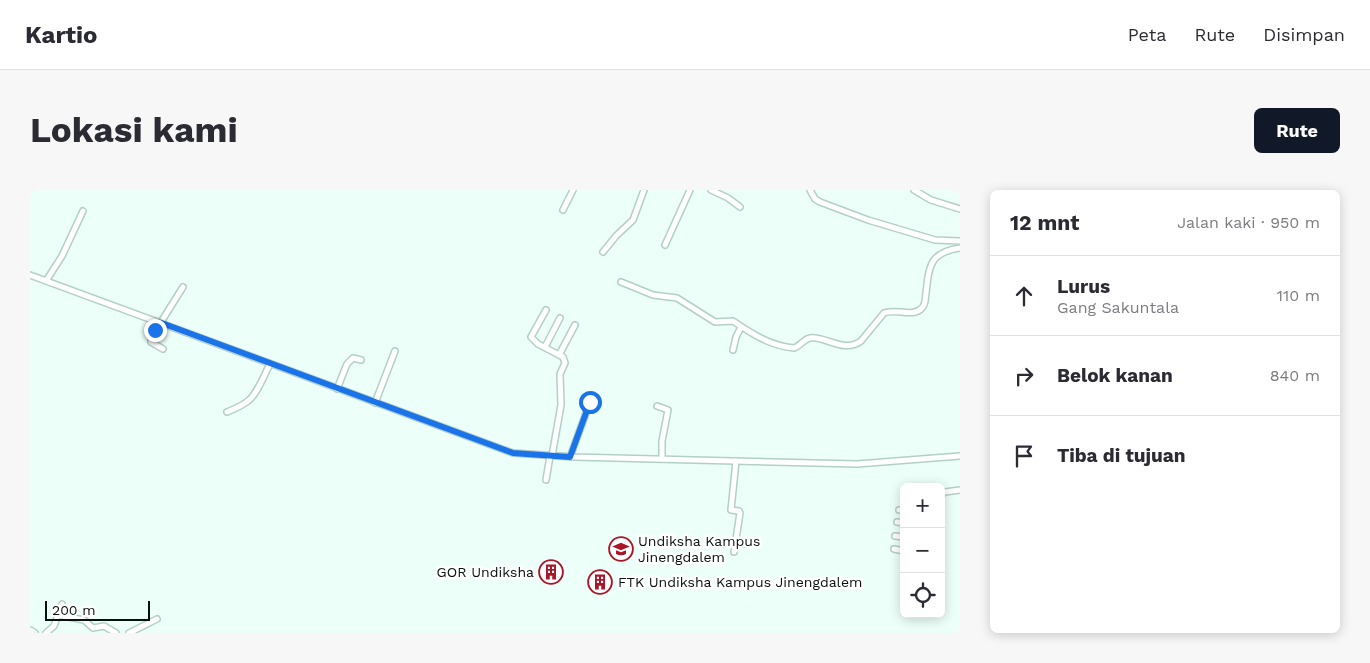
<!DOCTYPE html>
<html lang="id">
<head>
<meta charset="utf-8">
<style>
	body { margin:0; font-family:"Work Sans",sans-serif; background:#f7f7f7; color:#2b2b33 }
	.controls { position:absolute; right:15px; bottom:15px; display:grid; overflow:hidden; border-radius:8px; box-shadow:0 2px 12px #0003 }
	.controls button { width:45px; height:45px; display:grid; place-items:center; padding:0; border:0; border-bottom:1px solid #e1e1e2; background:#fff; color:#2b2b33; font:25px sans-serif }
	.scale { position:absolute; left:15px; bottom:12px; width:105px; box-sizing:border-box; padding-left:5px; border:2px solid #06100d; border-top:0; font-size:14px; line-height:18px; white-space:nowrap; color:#06100d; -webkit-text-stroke:4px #fff; paint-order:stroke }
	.stop { position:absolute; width:15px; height:15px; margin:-11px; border:4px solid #1a73e8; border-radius:50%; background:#fff }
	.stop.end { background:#1a73e8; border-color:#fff; box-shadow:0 1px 5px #0008 }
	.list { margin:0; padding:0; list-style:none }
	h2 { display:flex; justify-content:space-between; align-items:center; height:65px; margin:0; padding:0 20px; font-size:21px }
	h2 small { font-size:16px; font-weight:400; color:#7c7c81 }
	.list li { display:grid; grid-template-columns:32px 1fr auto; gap:15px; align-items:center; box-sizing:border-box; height:80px; padding:0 20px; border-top:1px solid #e1e1e2 }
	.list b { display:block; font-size:19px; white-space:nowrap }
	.list p { margin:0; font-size:16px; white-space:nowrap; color:#7c7c81 }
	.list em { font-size:16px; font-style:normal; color:#7c7c81 }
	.icon { flex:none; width:28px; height:28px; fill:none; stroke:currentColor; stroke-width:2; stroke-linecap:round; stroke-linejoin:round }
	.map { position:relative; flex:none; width:930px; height:443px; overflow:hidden; border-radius:8px }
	header { display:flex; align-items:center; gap:30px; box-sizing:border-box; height:70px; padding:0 25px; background:#fff; border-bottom:1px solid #e1e1e2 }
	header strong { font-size:24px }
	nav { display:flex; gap:28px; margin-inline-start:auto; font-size:18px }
	.intro { display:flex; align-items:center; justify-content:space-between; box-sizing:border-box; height:120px; padding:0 30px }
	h1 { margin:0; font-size:35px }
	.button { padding:12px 22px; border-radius:8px; background:#111827; color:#fff; font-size:18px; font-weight:700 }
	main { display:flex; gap:30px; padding:0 30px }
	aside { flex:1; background:#fff; border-radius:8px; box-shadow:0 2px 12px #0003 }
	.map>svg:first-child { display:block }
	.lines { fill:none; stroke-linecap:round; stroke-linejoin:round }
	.minor-casing { stroke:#b3d0c7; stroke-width:8 }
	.minor { stroke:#fff; stroke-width:5 }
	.route { stroke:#1a73e8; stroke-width:6 }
	.labels { text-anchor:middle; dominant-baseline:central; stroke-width:5; stroke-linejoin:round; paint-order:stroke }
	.poi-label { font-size:14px; fill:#06100d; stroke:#fff; text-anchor:start }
</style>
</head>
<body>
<header>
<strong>Kartio</strong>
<nav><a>Peta</a><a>Rute</a><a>Disimpan</a></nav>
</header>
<div class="intro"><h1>Lokasi kami</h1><a class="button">Rute</a></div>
<main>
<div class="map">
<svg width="930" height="443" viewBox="0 0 930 443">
	<rect width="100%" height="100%" fill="#edfff9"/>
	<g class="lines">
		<g class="minor-casing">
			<g id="minor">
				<polyline points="681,0 698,8 710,17"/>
				<polyline points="780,0 785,9 790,12 838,30 905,50 930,51"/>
				<polyline points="884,0 901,10 930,19"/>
				<polyline points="533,20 543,0"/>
				<polyline points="635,55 660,0"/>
				<polyline points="573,62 586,46 603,30 614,0"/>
				<polyline points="0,85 483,263 544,267 827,274 930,266"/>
				<polyline points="16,91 32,66 53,21"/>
				<path d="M591,92L623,105L647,108L685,132L703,131C722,144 741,156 764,158C770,156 774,149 780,148C794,145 814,164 831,151L854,123C866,118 883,128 892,118C896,114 895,108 896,103C899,76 900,62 930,58"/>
				<polyline points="516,120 501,147 508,154 533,167 535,173 530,184 531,215 522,266"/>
				<polyline points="515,157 530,128"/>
				<polyline points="133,159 121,152 121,148 153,97"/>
				<polyline points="703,160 706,147 711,137"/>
				<polyline points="529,165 545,135"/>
				<polyline points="307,199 317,174 323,168 331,170"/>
				<polyline points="345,213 365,161"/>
				<polyline points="627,216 638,220 632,251 632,269"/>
				<path d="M197,222C204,219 212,216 218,211C228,203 234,185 240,174"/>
				<polyline points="540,267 560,212"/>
				<polyline points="516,290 520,266"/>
				<polyline points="911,305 915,302 930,300"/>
				<polyline points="869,320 874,320"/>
				<polyline points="867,332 874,333"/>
				<polyline points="865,346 874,347"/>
				<polyline points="706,352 717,354"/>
				<polyline points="864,359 874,361"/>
				<polyline points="704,362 710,323 709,321 701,320 706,271"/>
				<polyline points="28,425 54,430 63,438 74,436 86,443"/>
				<polyline points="0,440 5,443"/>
				<polyline points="16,443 24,436 32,414"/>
				<polyline points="99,443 127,429"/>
			</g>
		</g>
		<use href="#minor" class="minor"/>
	</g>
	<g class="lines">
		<polyline class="route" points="125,140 129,132 483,263 540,267 560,212"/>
	</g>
	<defs>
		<g id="university-ring" transform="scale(1.25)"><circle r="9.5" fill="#fff" stroke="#aa1527" stroke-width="1.5"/><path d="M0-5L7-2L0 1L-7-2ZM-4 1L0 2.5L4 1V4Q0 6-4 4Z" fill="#aa1527"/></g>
		<g id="building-ring" transform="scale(1.25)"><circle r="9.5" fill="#fff" stroke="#aa1527" stroke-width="1.5"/><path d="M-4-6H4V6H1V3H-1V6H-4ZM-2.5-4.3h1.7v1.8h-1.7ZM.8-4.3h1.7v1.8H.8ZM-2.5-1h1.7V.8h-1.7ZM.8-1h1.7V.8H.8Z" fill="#aa1527"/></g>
	</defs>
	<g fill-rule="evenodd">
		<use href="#university-ring" x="591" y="359"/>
		<use href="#building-ring" x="521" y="382"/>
		<use href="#building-ring" x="570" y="392"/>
	</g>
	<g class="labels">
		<g class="poi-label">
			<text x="608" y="351">Undiksha Kampus<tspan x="608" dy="16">Jinengdalem</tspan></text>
			<text x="504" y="382" text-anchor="end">GOR Undiksha</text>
			<text x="588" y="392">FTK Undiksha Kampus Jinengdalem</text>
		</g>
	</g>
</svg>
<div class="controls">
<button>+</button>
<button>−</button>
<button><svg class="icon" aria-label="locate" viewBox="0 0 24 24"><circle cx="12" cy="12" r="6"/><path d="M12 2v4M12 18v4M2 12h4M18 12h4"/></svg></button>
</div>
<div class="scale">200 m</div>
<div class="stop" style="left:560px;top:212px"></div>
<div class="stop end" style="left:125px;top:140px"></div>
</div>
<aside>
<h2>12 mnt<small>Jalan kaki · 950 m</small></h2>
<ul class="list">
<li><svg class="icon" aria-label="ahead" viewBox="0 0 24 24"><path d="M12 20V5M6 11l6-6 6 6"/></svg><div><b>Lurus</b><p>Gang Sakuntala</p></div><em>110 m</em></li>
<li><svg class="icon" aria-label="right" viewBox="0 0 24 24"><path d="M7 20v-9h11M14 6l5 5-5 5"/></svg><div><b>Belok kanan</b></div><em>840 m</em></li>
<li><svg class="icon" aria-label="arrive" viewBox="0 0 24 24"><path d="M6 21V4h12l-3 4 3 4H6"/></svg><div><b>Tiba di tujuan</b></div></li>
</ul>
</aside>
</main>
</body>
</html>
